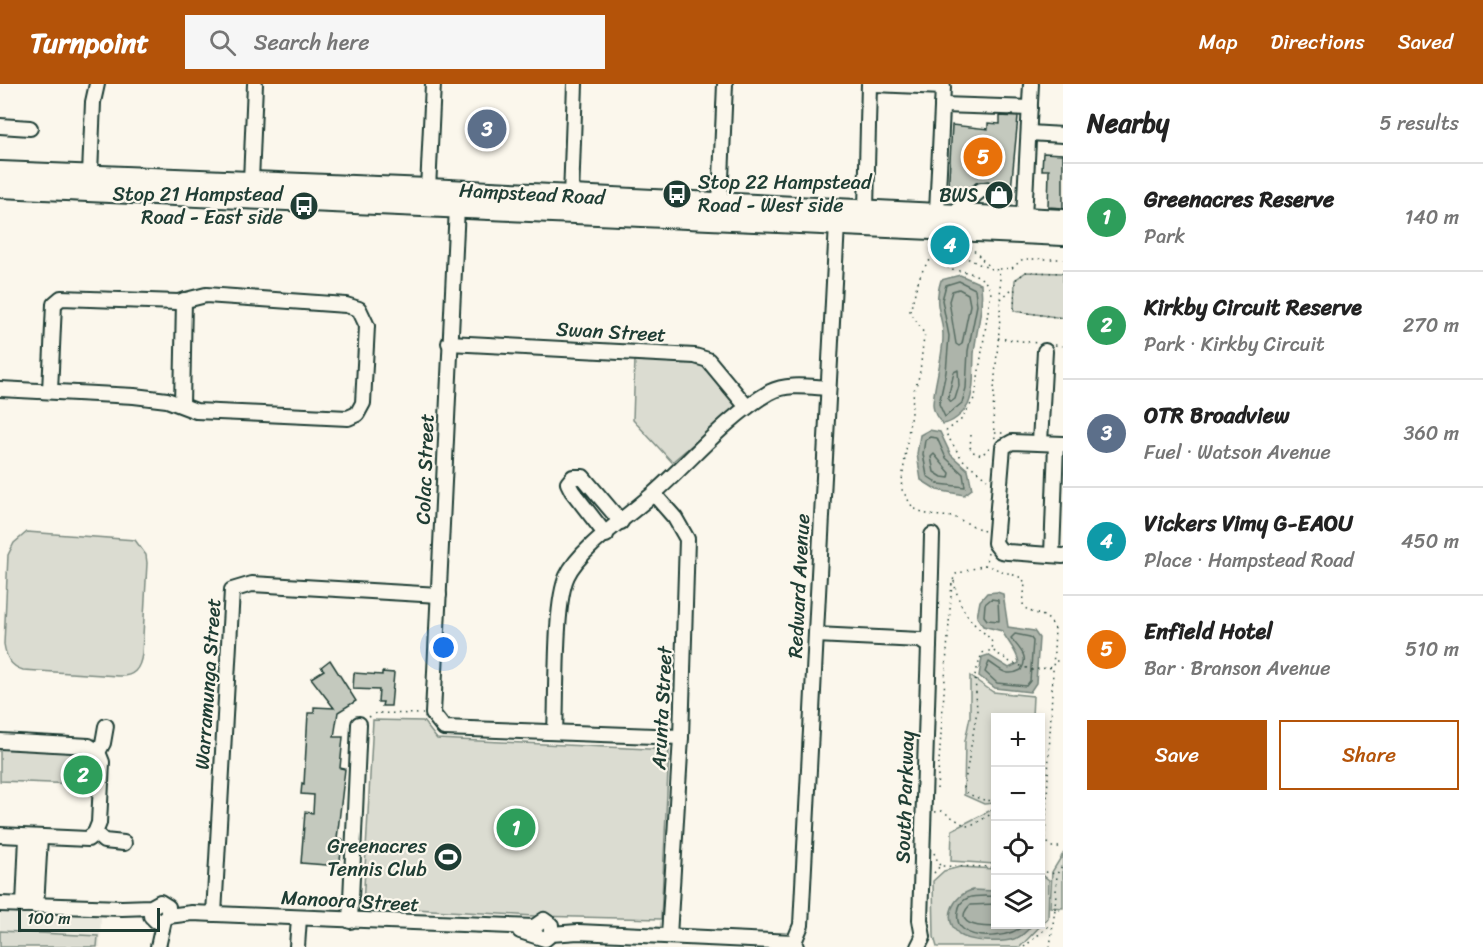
<!DOCTYPE html>
<html lang="en">
<head>
<meta charset="utf-8">
<style>
	body { margin:0; font-family:Sriracha,sans-serif; background:#f6f6f6; color:#222 }
	.controls { position:absolute; right:18px; bottom:18px; display:grid; overflow:hidden; border-radius:0px; box-shadow:0 3px 9px #0003 }
	.controls button { width:54px; height:54px; display:grid; place-items:center; padding:0; border:0; border-bottom:2px solid #e0e0e0; background:#fff; color:#222; font:30px sans-serif }
	.scale { position:absolute; left:18px; bottom:15px; width:142px; box-sizing:border-box; padding-left:6px; border:3px solid #1f3d34; border-top:0; font-size:16px; line-height:21px; white-space:nowrap; color:#1f3d34; -webkit-text-stroke:4px #fbf7ec; paint-order:stroke }
	.you { position:absolute; left:444px; top:564px; width:21px; height:21px; margin:-15px; border:4px solid #fff; border-radius:50%; background:#1a73e8; box-shadow:0 0 0 9px #1a73e833 }
	.badge { display:grid; place-items:center; width:39px; height:39px; border-radius:50%; background:#b45309; color:#fff; font-size:20px; font-weight:700 }
	.pin { position:absolute; translate:-50% -50%; border:3px solid #fff; box-shadow:0 2px 6px #0006 }
	.list { margin:0; padding:0; list-style:none }
	h2 { display:flex; justify-content:space-between; align-items:center; height:78px; margin:0; padding:0 24px; font-size:26px }
	h2 small { font-size:20px; font-weight:400; color:#767676 }
	.list li { display:grid; grid-template-columns:39px 1fr auto; gap:18px; align-items:center; box-sizing:border-box; height:108px; padding:0 24px; border-top:2px solid #e0e0e0 }
	.list b { display:block; font-size:22px; white-space:nowrap }
	.list p { margin:0; font-size:20px; white-space:nowrap; color:#767676 }
	.list em { font-size:20px; font-style:normal; color:#767676 }
	.actions { display:flex; gap:12px; padding:18px 24px }
	.actions a { flex:1; padding:14px 0; border:2px solid #b45309; border-radius:0px; text-align:center; font-size:21px; color:#b45309 }
	.actions .main { background:#b45309; color:#fff }
	.icon { flex:none; width:33px; height:33px; fill:none; stroke:currentColor; stroke-width:2; stroke-linecap:round; stroke-linejoin:round }
	.map { position:relative; flex:none; width:1063px; height:863px; overflow:hidden }
	header { display:flex; align-items:center; gap:36px; box-sizing:border-box; height:84px; padding:0 30px; background:#b45309; color:#fff }
	header strong { font-size:28px }
	nav { display:flex; gap:33px; margin-inline-start:auto; font-size:21px }
	.search { width:420px; height:54px; background:#f6f6f6; display:flex; align-items:center; gap:15px; box-sizing:border-box; padding:0 21px; border-radius:0px; color:#767676; font-size:22px }
	main { display:flex }
	aside { flex:1; background:#fff }
	.map>svg:first-child { display:block }
	.built { fill:#eae9de }
	.green { fill:#dbdcd1; stroke:#7d8c82; stroke-width:1.5 }
	.water { fill:#adb4aa; stroke:#74847b; stroke-width:1.5 }
	.lines { fill:none; stroke-linecap:round; stroke-linejoin:round }
	.shore { stroke:#586d63; stroke-width:1.5 }
	.building { fill:#c4c9be; stroke:#1f3d34; stroke-width:1.5 }
	.minor-tunnel { stroke:#cfd2c7; stroke-width:14; stroke-dasharray:14 7; stroke-linecap:butt }
	.minor-casing { stroke:#1f3d34; stroke-width:18 }
	.highway-casing { stroke:#1f3d34; stroke-width:24 }
	.path { stroke:#1f3d34; stroke-width:1.5; stroke-dasharray:1.5 4.5; stroke-linecap:butt }
	.minor { stroke:#fbf7ec; stroke-width:14 }
	.highway { stroke:#fbf7ec; stroke-width:20 }
	.labels { text-anchor:middle; dominant-baseline:central; stroke-width:4.5; stroke-linejoin:round; paint-order:stroke }
	.poi-label { font-size:20px; fill:#1f3d34; stroke:#fbf7ec; text-anchor:end }
	.street-label { font-size:20px; fill:#1f3d34; stroke:#fbf7ec }
</style>
</head>
<body>
<header>
<strong>Turnpoint</strong>
<div class="search"><svg class="icon" aria-label="search" viewBox="0 0 24 24"><circle cx="10" cy="10" r="6"/><path d="M15 15l6 6"/></svg>Search here</div>
<nav><a>Map</a><a>Directions</a><a>Saved</a></nav>
</header>
<main>
<div class="map">
<svg width="1063" height="863" viewBox="0 0 1063 863">
	<rect width="100%" height="100%" fill="#fbf7ec"/>
	<filter id="ink" filterUnits="userSpaceOnUse"><feTurbulence type="fractalNoise" baseFrequency=".0167" numOctaves="2"/><feDisplacementMap in="SourceGraphic" scale="12" xChannelSelector="R" yChannelSelector="G"/><feConvolveMatrix kernelMatrix="1 2 1 2 8 2 1 2 1" color-interpolation-filters="sRGB"/></filter>
	<g filter="url(#ink)">
		<polygon class="built" points="0,826 101,829 100,863 0,863"/>
		<g class="green">
			<polygon points="1026,188 1063,189 1063,234 1014,227 1015,196"/>
			<polygon points="635,274 702,280 738,322 672,378 633,336"/>
			<path d="M27,448L135,456L146,471L147,479L142,570C140,585 134,593 118,592L23,586C10,582 6,573 4,560L8,471L14,459Z"/>
			<polygon points="970,592 993,608 1033,612 1032,633 996,634 995,719 984,720 964,711 965,657 970,633"/>
			<polygon points="373,636 423,637 437,655 669,666 661,835 534,832 363,822"/>
			<polygon points="0,657 98,668 101,701 0,697"/>
			<polygon points="995,724 995,780 951,777 952,746"/>
			<polygon points="1063,770 1063,824 1050,823 1052,788"/>
			<polygon points="960,783 995,785 996,840 1040,840 1041,790 1049,796 1048,834 1020,863 937,863 934,853 933,797 944,787"/>
			<polygon points="0,847 98,852 97,863 0,863"/>
		</g>
		<g class="water">
			<path d="M960,191L981,200C984,225 976,246 974,270C973,286 975,305 968,321C963,330 952,339 943,340C937,335 933,327 933,320C934,301 942,277 943,255C944,229 932,226 941,196Z"/>
			<polygon points="929,346 940,348 951,371 968,386 972,405 964,411 937,406 921,396 917,370 920,351"/>
			<path d="M997,508L1003,510L1008,543L1034,547L1039,554L1036,599L1030,608L995,604L979,592L982,573L988,571L1009,584L1019,579C1018,568 1007,557 1002,547L983,542L977,533L980,517L987,509Z"/>
			<path d="M972,806L995,807L996,840L1032,841C1028,846 1022,853 1014,855C1002,859 968,858 959,850C941,834 954,811 972,806Z"/>
		</g>
		<g class="lines">
			<g class="shore">
				<polygon points="959,197 975,205 977,221 968,267 966,304 962,319 945,333 939,320 946,288 949,252 942,216 946,201"/>
				<polygon points="959,205 968,210 970,221 962,260 959,262 956,260 949,217 952,207"/>
				<polygon points="958,286 959,302 955,315 951,318 948,314 954,288"/>
				<polygon points="930,353 937,354 946,374 963,390 965,403 939,400 927,392 923,370 925,356"/>
				<polygon points="934,370 950,389 949,394 942,393 934,388 931,373"/>
				<polygon points="991,515 998,516 999,537 987,536 984,532 985,520"/>
				<path d="M1015,550L1030,553L1033,557L1030,597L1026,602L997,599L985,588L989,578C1000,585 1006,594 1021,586C1030,572 1019,565 1011,554Z"/>
				<path d="M996,812C981,813 960,808 958,828C957,834 958,841 963,845C977,857 1013,853 1025,840"/>
				<path d="M996,820L970,821C946,846 1000,845 1013,840"/>
			</g>
		</g>
		<g class="building">
			<polygon points="1000,32 1018,33 1010,116 990,115 995,111 997,105 993,99 988,97 976,99 961,112 948,111 952,41 988,45 988,39 1000,40"/>
			<polygon points="1043,69 1063,70 1063,124 1048,123 1049,86 1042,86"/>
			<polygon points="330,576 356,617 338,628 334,653 343,653 340,684 345,685 337,755 343,756 339,782 301,779 305,728 313,729 314,711 301,710 302,699 304,700 308,629 314,629 314,623 334,624 311,594 324,586 321,583"/>
			<polygon points="382,588 394,589 391,622 382,622 383,618 378,618 379,606 353,605 354,589 382,591"/>
		</g>
		<g class="lines">
			<polyline class="minor-tunnel" points="988,106 1010,107"/>
			<g class="minor-casing">
				<g id="minor">
					<polyline points="874,0 943,3 937,128"/>
					<polyline points="942,21 1030,24"/>
					<polyline points="0,42 30,44"/>
					<polyline points="1029,49 1063,51"/>
					<polyline points="90,90 93,18 97,0"/>
					<polyline points="251,97 255,0"/>
					<polyline points="428,105 433,0"/>
					<polyline points="571,113 575,0"/>
					<polyline points="720,118 725,0"/>
					<polyline points="457,123 433,630 444,644 681,653"/>
					<polyline points="866,125 869,0"/>
					<polyline points="954,129 981,106 988,106"/>
					<polyline points="1024,133 1031,0"/>
					<polyline points="449,259 695,272 708,276 747,323"/>
					<polyline points="0,305 134,312 167,316 196,327 348,334 357,330 363,319 367,242 359,225 346,221 206,211 178,218 61,214 54,220 50,307"/>
					<polyline points="182,321 184,216"/>
					<polyline points="1040,358 1045,267"/>
					<polyline points="1063,360 1012,358 1003,363 995,459 1001,467 1008,468 1063,472"/>
					<polyline points="654,410 675,434 687,455 681,653 669,852"/>
					<polyline points="606,451 572,407 568,399 573,393 583,393 621,438"/>
					<polyline points="1052,471 1056,360"/>
					<polyline points="816,551 920,556 929,562 920,836 923,853 918,863"/>
					<polyline points="929,562 932,451"/>
					<path d="M555,647C557,611 554,520 567,492C580,464 629,432 653,410C691,377 726,333 770,308C787,299 810,303 828,304"/>
					<polyline points="0,657 89,662 98,668 102,678 99,739 95,749 88,755 0,751"/>
					<polyline points="98,668 103,659 106,642"/>
					<polyline points="95,749 104,757 124,759"/>
					<polyline points="0,820 122,824 151,823 160,818 168,823 168,832 162,837 156,837 151,832 151,823"/>
					<polyline points="24,821 27,753"/>
					<polyline points="36,822 40,753"/>
					<polyline points="214,830 232,506 252,500 439,511"/>
					<polyline points="168,832 192,829 534,843"/>
					<polyline points="350,837 359,640"/>
					<polyline points="520,847 545,855 551,850 551,841 544,836 534,843 534,850"/>
					<polyline points="551,850 578,848 794,858"/>
					<polyline points="158,863 164,836"/>
					<polyline points="297,863 299,834"/>
					<polyline points="796,863 794,858 801,841 837,140"/>
				</g>
			</g>
			<g class="highway-casing">
				<g id="highway">
					<polyline points="0,88 428,105 1063,136"/>
					<polyline points="0,103 1063,151"/>
				</g>
			</g>
			<g class="path">
				<polyline points="970,162 991,185"/>
				<path d="M941,173L950,186C967,187 985,190 991,208L975,313L962,335L945,348L962,375L987,395"/>
				<polyline points="1000,185 1012,184 1023,175 1063,175"/>
				<polyline points="1063,189 1026,188 1015,196 1014,227 1063,234"/>
				<polyline points="1001,215 1013,204"/>
				<polyline points="998,254 1038,259"/>
				<polyline points="1055,261 1063,262"/>
				<polyline points="971,351 970,363 973,368 982,371 992,361"/>
				<polyline points="995,354 994,349 1003,349"/>
				<path d="M984,447L954,433L929,431L913,424L901,404L914,306C923,288 920,270 925,251L910,227C918,201 921,161 959,171C972,175 984,185 999,186C1005,240 990,294 994,349"/>
				<path d="M988,469L985,481L1022,494L1025,499L1023,522C1035,534 1045,525 1055,545L1045,755L1051,763H1063"/>
				<path d="M954,497C957,515 964,530 977,543C984,549 989,552 993,560L992,565"/>
				<polyline points="1056,577 1063,577"/>
				<polyline points="369,633 376,629 423,630"/>
				<polyline points="937,705 952,498 956,490 985,481"/>
				<path d="M996,716C985,718 977,714 967,709L964,703L977,627L975,591L982,569L992,566L1010,578L1032,586L1054,583"/>
				<polyline points="935,728 942,727 966,742 973,741 996,727"/>
				<polyline points="934,769 940,782"/>
				<polyline points="1040,787 1056,790"/>
				<polyline points="934,789 940,782 996,783"/>
				<polyline points="1055,825 1057,790 1063,780"/>
				<polyline points="1024,863 1051,840"/>
				<polyline points="1050,863 1055,825 1063,826"/>
			</g>
			<use href="#minor" class="minor"/>
			<use href="#highway" class="highway"/>
		</g>
	</g>
	<defs>
		<g id="bus-disc" transform="scale(1.5)"><circle r="9.5" fill="#1f3d34" stroke="#fbf7ec"/><path d="M-5-6H5V4H4V6H2V4H-2V6H-4V4H-5ZM-3.5-4V0h7V-4ZM-3.5 1.2v1.5H-2V1.2ZM2 1.2v1.5H3.5V1.2Z" fill="#fff"/></g>
		<g id="shop-disc" transform="scale(1.5)"><circle r="9.5" fill="#1f3d34" stroke="#fbf7ec"/><path d="M-5-2.5h2.3a2.7 3.5 0 0 1 5.4 0H5L5.5 6h-11ZM-1.5-2.5h3a1.5 2.3 0 0 0-3 0Z" fill="#fff"/></g>
		<g id="stadium-disc" transform="scale(1.5)"><circle r="9.5" fill="#1f3d34" stroke="#fbf7ec"/><path d="M0-5a6.5 5 0 1 0 0 10a6.5 5 0 1 0 0-10ZM-3.5-1.8h7v3.6h-7Z" fill="#fff"/></g>
	</defs>
	<g fill-rule="evenodd">
		<use href="#bus-disc" x="677" y="110"/>
		<use href="#shop-disc" x="999" y="111"/>
		<use href="#bus-disc" x="304" y="122"/>
		<use href="#stadium-disc" x="448" y="773"/>
	</g>
	<g class="labels">
		<g class="poi-label">
			<text x="698" y="98" text-anchor="start">Stop 22 Hampstead<tspan x="698" dy="23">Road - West side</tspan></text>
			<text x="283" y="110">Stop 21 Hampstead<tspan x="283" dy="23">Road - East side</tspan></text>
			<text x="978" y="111">BWS</text>
			<text x="427" y="762">Greenacres<tspan x="427" dy="23">Tennis Club</tspan></text>
		</g>
		<g class="street-label">
			<text transform="translate(532 110) rotate(3)">Hampstead Road</text>
			<text transform="translate(611 248) rotate(3)">Swan Street</text>
			<text transform="translate(425 385) rotate(-88)">Colac Street</text>
			<text transform="translate(799 502) rotate(-87)">Redward Avenue</text>
			<text transform="translate(208 600) rotate(-86)">Warramunga Street</text>
			<text transform="translate(662 624) rotate(-87)">Arunta Street</text>
			<text transform="translate(905 713) rotate(-88)">South Parkway</text>
			<text transform="translate(350 817) rotate(3)">Manoora Street</text>
		</g>
	</g>
</svg>
<div class="controls">
<button>+</button>
<button>−</button>
<button><svg class="icon" aria-label="locate" viewBox="0 0 24 24"><circle cx="12" cy="12" r="6"/><path d="M12 2v4M12 18v4M2 12h4M18 12h4"/></svg></button>
<button><svg class="icon" aria-label="layers" viewBox="0 0 24 24"><path d="M12 4l9 5-9 5-9-5zM3 14l9 5 9-5"/></svg></button>
</div>
<div class="scale">100 m</div>
<div class="you"></div>
<div class="pin badge" style="left:516px;top:744px;background:#2e9e5b">1</div>
<div class="pin badge" style="left:83px;top:691px;background:#2e9e5b">2</div>
<div class="pin badge" style="left:487px;top:45px;background:#5c6f8a">3</div>
<div class="pin badge" style="left:950px;top:161px;background:#0f9aa8">4</div>
<div class="pin badge" style="left:983px;top:73px;background:#e8710a">5</div>
</div>
<aside>
<h2>Nearby<small>5 results</small></h2>
<ul class="list">
<li><span class="badge" style="background:#2e9e5b">1</span><div><b>Greenacres Reserve</b><p>Park</p></div><em>140 m</em></li>
<li><span class="badge" style="background:#2e9e5b">2</span><div><b>Kirkby Circuit Reserve</b><p>Park · Kirkby Circuit</p></div><em>270 m</em></li>
<li><span class="badge" style="background:#5c6f8a">3</span><div><b>OTR Broadview</b><p>Fuel · Watson Avenue</p></div><em>360 m</em></li>
<li><span class="badge" style="background:#0f9aa8">4</span><div><b>Vickers Vimy G-EAOU</b><p>Place · Hampstead Road</p></div><em>450 m</em></li>
<li><span class="badge" style="background:#e8710a">5</span><div><b>Enfield Hotel</b><p>Bar · Branson Avenue</p></div><em>510 m</em></li>
</ul>
<div class="actions"><a class="main">Save</a><a>Share</a></div>
</aside>
</main>
</body>
</html>
